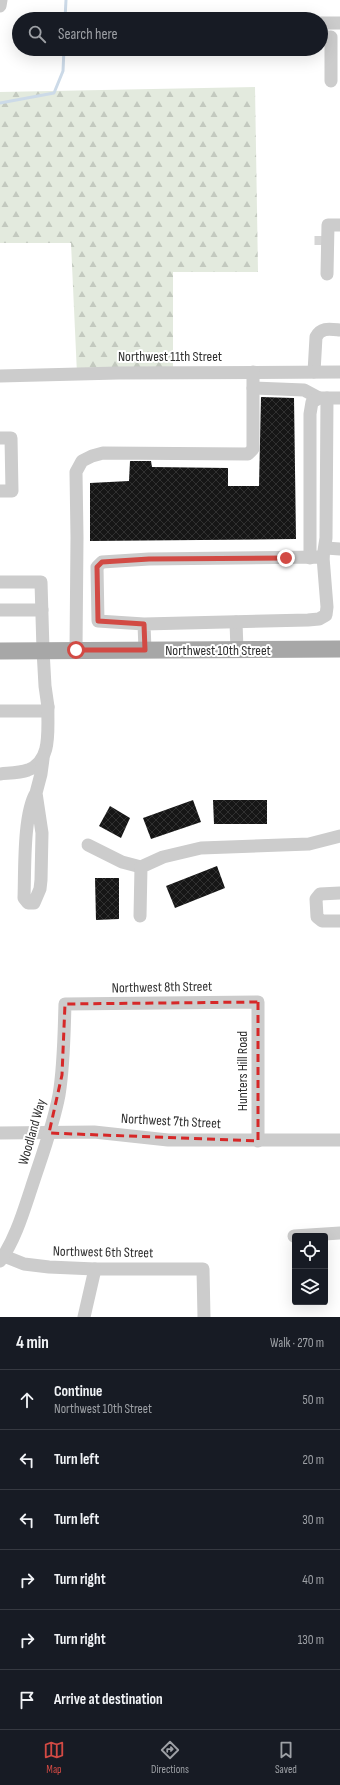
<!DOCTYPE html>
<html lang="en">
<head>
<meta charset="utf-8">
<style>
	body { margin:0; font-family:"Sofia Sans Condensed",sans-serif; background:#20242c; color:#f1f3f6 }
	.controls { position:absolute; right:12px; bottom:12px; display:grid; overflow:hidden; border-radius:4px; box-shadow:0 4px 16px #0002 }
	.controls button { width:36px; height:36px; display:grid; place-items:center; padding:0; border:0; border-bottom:1px solid #363941; background:#171b24; color:#f1f3f6; font:20px sans-serif }
	.stop { position:absolute; width:12px; height:12px; margin:-9px; border:3px solid #d24a44; border-radius:50%; background:#fff }
	.stop.end { background:#d24a44; border-color:#fff; box-shadow:0 1px 4px #0008 }
	.list { margin:0; padding:0; list-style:none }
	h2 { display:flex; justify-content:space-between; align-items:center; height:52px; margin:0; padding:0 16px; font-size:17px }
	h2 small { font-size:13px; font-weight:400; color:#9ea1a6 }
	.list li { display:grid; grid-template-columns:26px 1fr auto; gap:12px; align-items:center; box-sizing:border-box; height:60px; padding:0 16px; border-top:1px solid #363941 }
	.list b { display:block; font-size:15px; white-space:nowrap }
	.list p { margin:0; font-size:13px; white-space:nowrap; color:#9ea1a6 }
	.list em { font-size:13px; font-style:normal; color:#9ea1a6 }
	.icon { flex:none; width:22px; height:22px; fill:none; stroke:currentColor; stroke-width:2; stroke-linecap:round; stroke-linejoin:round }
	.map { position:relative; flex:none; width:340px; height:1317px; overflow:hidden }
	.search { position:absolute; background:#171b24; box-shadow:0 4px 16px #0002; left:12px; right:12px; top:12px; height:44px; display:flex; align-items:center; gap:10px; box-sizing:border-box; padding:0 14px; border-radius:22px; color:#9ea1a6; font-size:15px }
	.sheet { height:412px; background:#171b24 }
	nav { display:flex; justify-content:space-around; align-items:center; box-sizing:border-box; height:56px; border-top:1px solid #363941; background:#171b24; font-size:11px; color:#9ea1a6 }
	nav a { display:grid; justify-items:center; gap:2px }
	nav .on { color:#d24a44 }
	.map>svg:first-child { display:block }
	.forest { fill:url(#forest-firs) }
	.lines { fill:none; stroke-linecap:round; stroke-linejoin:round }
	.stream { stroke:#ccdae8; stroke-width:3 }
	.building { fill:url(#building-cross-hatch) }
	.minor-tunnel { stroke:#d5d5d5; stroke-width:13; stroke-dasharray:13 6; stroke-linecap:butt }
	.minor { stroke:#ccc; stroke-width:13 }
	.major { stroke:#a7a7a7; stroke-width:17 }
	.route { stroke:#d24a44; stroke-width:5 }
	.marked { fill:none; stroke:#d62828; stroke-width:3; stroke-dasharray:8 5; stroke-linejoin:round }
	.labels { text-anchor:middle; dominant-baseline:central; stroke-width:4; stroke-linejoin:round; paint-order:stroke }
	.street-label { font-size:14px; fill:#2f2f2f; stroke:#fff }
</style>
</head>
<body>
<div class="map">
<svg width="340" height="1317" viewBox="0 0 340 1317">
	<defs>
		<pattern id="forest-firs" width="22" height="20" patternUnits="userSpaceOnUse"><rect width="22" height="20" fill="#e3eade"/><path d="M5 1l3.5 6h-7zM16 11l3.5 6h-7z" fill="#c3c9bf"/></pattern>
		<pattern id="building-cross-hatch" width="8" height="8" patternUnits="userSpaceOnUse"><rect width="8" height="8" fill="#161616"/><path d="M0 0l8 8M0 8l8-8" fill="none" stroke="#303030"/></pattern>
	</defs>
	<rect width="100%" height="100%" fill="#fff"/>
	<polygon class="forest" points="255,87 258,272 173,272 173,372 77,374 71,243 0,243 0,92"/>
	<g class="lines">
		<g class="stream">
			<polyline points="65,19 66,0"/>
			<polyline points="0,103 54,93 63,71 64,49"/>
		</g>
	</g>
	<g class="building">
		<polygon points="261,397 294,398 296,539 90,541 90,483 129,481 130,461 151,461 152,467 228,468 228,486 259,486"/>
		<polygon points="193,800 201,822 151,839 143,818"/>
		<polygon points="213,800 267,800 267,824 214,824"/>
		<polygon points="110,806 130,818 121,838 99,826"/>
		<polygon points="217,866 225,888 175,908 166,886"/>
		<polygon points="95,878 119,878 119,919 96,920"/>
	</g>
	<g class="lines">
		<polyline class="minor-tunnel" points="321,236 321,245"/>
		<g class="minor">
			<polyline points="0,6 1,0"/>
			<polyline points="321,23 340,23"/>
			<polyline points="321,37 331,37 331,81"/>
			<polyline points="327,274 328,225 340,225"/>
			<path d="M314,372L316,337C321,327 330,329 340,330"/>
			<polyline points="0,376 118,373 340,372"/>
			<polyline points="253,388 304,390 319,398"/>
			<polyline points="0,438 11,438 12,491 0,491"/>
			<polyline points="326,548 340,549"/>
			<polyline points="323,557 326,538 327,398"/>
			<polyline points="310,558 310,414 312,402 319,398 340,398"/>
			<polyline points="0,582 41,582 43,650 45,686 48,707 43,711 0,711"/>
			<polyline points="0,610 42,610"/>
			<polyline points="236,622 237,650"/>
			<polyline points="144,624 308,620 319,619 326,615 327,607 323,557 149,559 102,562 97,567 98,621 144,624 145,650"/>
			<polyline points="76,650 77,537 76,472 82,461 92,456 103,453 248,454 253,449 253,372"/>
			<path d="M0,774C9,773 19,773 28,770C53,761 47,728 48,707"/>
			<path d="M36,793C23,814 25,872 24,898L28,903H34L40,889L41,880L42,833L36,793L41,774L43,759"/>
			<polyline points="88,845 122,862 141,867"/>
			<polyline points="340,893 320,894 316,899 317,917 322,921 340,921"/>
			<polyline points="140,916 141,867 163,857 201,848 309,844 340,836"/>
			<polyline points="0,1133 94,1132 168,1140 340,1140"/>
			<polyline points="294,1236 340,1233"/>
			<polyline points="4,1256 24,1264 49,1267 95,1269 203,1269 204,1317"/>
			<path d="M0,1261C15,1240 23,1213 31,1189C41,1158 53,1127 59,1095C64,1065 64,1034 65,1004L258,1002V1141"/>
			<polyline points="84,1317 95,1269"/>
		</g>
		<polyline class="major" points="0,651 340,649"/>
	</g>
	<g class="lines">
		<polyline class="route" points="76,650 145,650 144,624 98,621 97,567 102,562 149,559 286,558"/>
	</g>
	<path class="marked" d="M258,1002V1141L49,1133L62,1075L65,1004Z"/>
	<g class="labels">
		<g class="street-label">
			<text x="170" y="356">Northwest 11th Street</text>
			<text x="218" y="650">Northwest 10th Street</text>
			<text transform="translate(162 987) rotate(-1)">Northwest 8th Street</text>
			<text transform="translate(242 1071) rotate(-90)">Hunters Hill Road</text>
			<text transform="translate(171 1121) rotate(3)">Northwest 7th Street</text>
			<text transform="translate(32 1132) rotate(-74)">Woodland Way</text>
			<text transform="translate(103 1252) rotate(1)">Northwest 6th Street</text>
		</g>
	</g>
</svg>
<div class="controls">
<button><svg class="icon" aria-label="locate" viewBox="0 0 24 24"><circle cx="12" cy="12" r="6"/><path d="M12 2v4M12 18v4M2 12h4M18 12h4"/></svg></button>
<button><svg class="icon" aria-label="layers" viewBox="0 0 24 24"><path d="M12 4l9 5-9 5-9-5zM3 14l9 5 9-5"/></svg></button>
</div>
<div class="stop" style="left:76px;top:650px"></div>
<div class="stop end" style="left:286px;top:558px"></div>
<div class="search"><svg class="icon" aria-label="search" viewBox="0 0 24 24"><circle cx="10" cy="10" r="6"/><path d="M15 15l6 6"/></svg>Search here</div>
</div>
<section class="sheet">
<h2>4 min<small>Walk · 270 m</small></h2>
<ul class="list">
<li><svg class="icon" aria-label="ahead" viewBox="0 0 24 24"><path d="M12 20V5M6 11l6-6 6 6"/></svg><div><b>Continue</b><p>Northwest 10th Street</p></div><em>50 m</em></li>
<li><svg class="icon" aria-label="left" viewBox="0 0 24 24"><path d="M17 20v-9H6M10 6l-5 5 5 5"/></svg><div><b>Turn left</b></div><em>20 m</em></li>
<li><svg class="icon" aria-label="left" viewBox="0 0 24 24"><path d="M17 20v-9H6M10 6l-5 5 5 5"/></svg><div><b>Turn left</b></div><em>30 m</em></li>
<li><svg class="icon" aria-label="right" viewBox="0 0 24 24"><path d="M7 20v-9h11M14 6l5 5-5 5"/></svg><div><b>Turn right</b></div><em>40 m</em></li>
<li><svg class="icon" aria-label="right" viewBox="0 0 24 24"><path d="M7 20v-9h11M14 6l5 5-5 5"/></svg><div><b>Turn right</b></div><em>130 m</em></li>
<li><svg class="icon" aria-label="arrive" viewBox="0 0 24 24"><path d="M6 21V4h12l-3 4 3 4H6"/></svg><div><b>Arrive at destination</b></div></li>
</ul>
</section>
<nav>
<a class="on"><svg class="icon" aria-label="map" viewBox="0 0 24 24"><path d="M3 6l6-2 6 2 6-2v14l-6 2-6-2-6 2zM9 4v14M15 6v14"/></svg>Map</a>
<a><svg class="icon" aria-label="directions" viewBox="0 0 24 24"><path d="M12 3l9 9-9 9-9-9zM9 14v-3h6M13 9l2 2-2 2"/></svg>Directions</a>
<a><svg class="icon" aria-label="saved" viewBox="0 0 24 24"><path d="M7 4h10v16l-5-4-5 4z"/></svg>Saved</a>
</nav>
</body>
</html>
